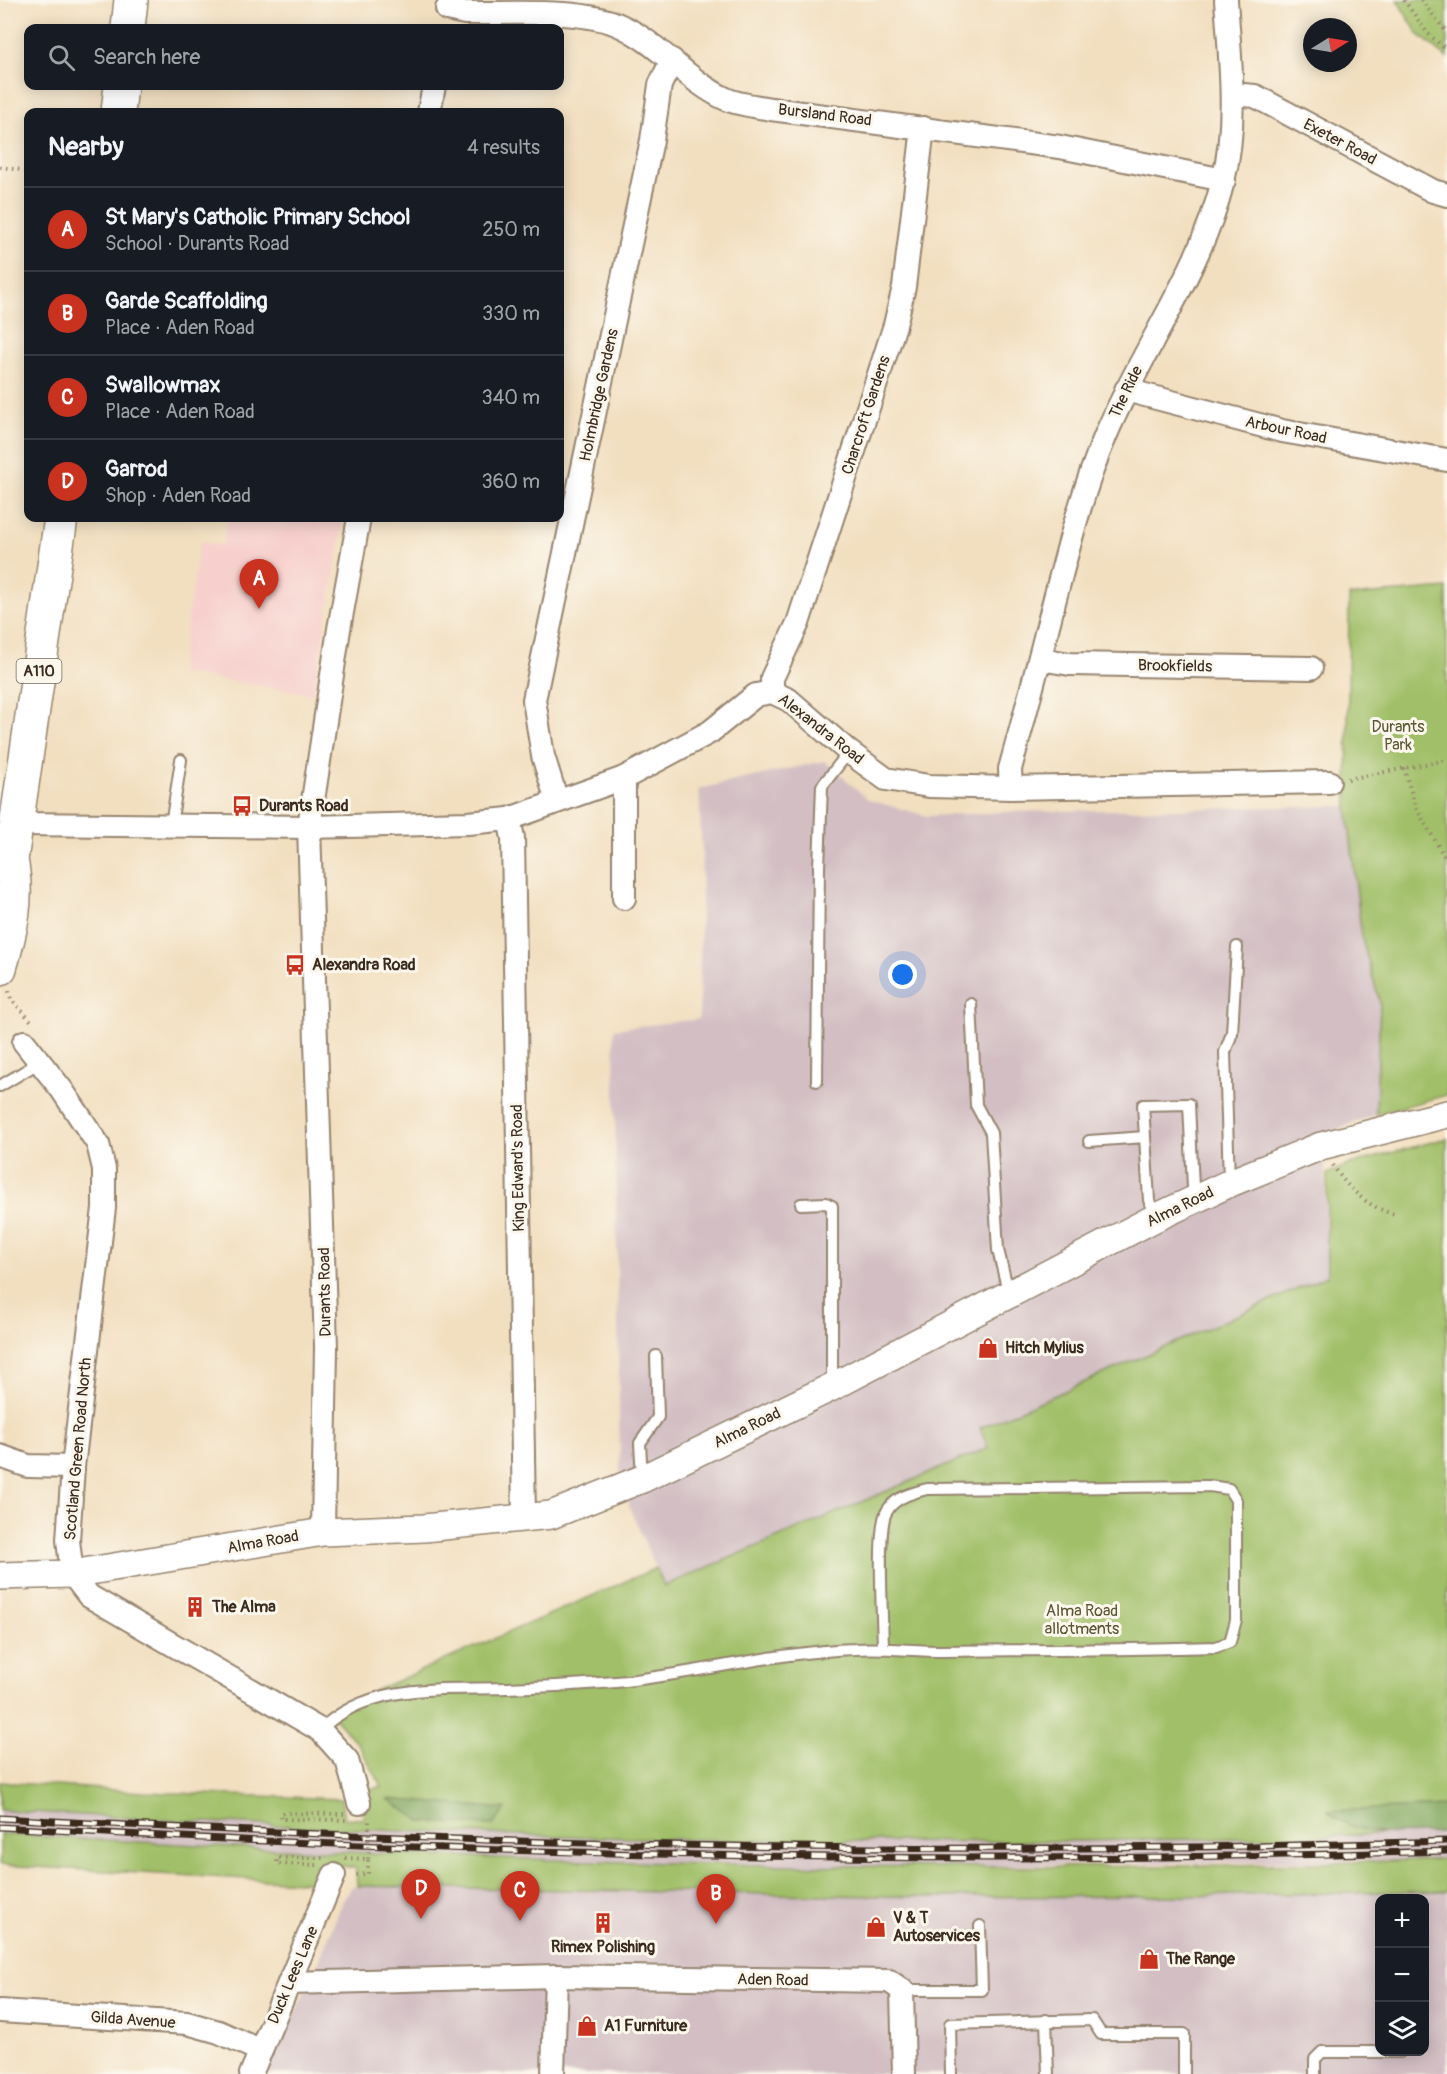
<!DOCTYPE html>
<html lang="en">
<head>
<meta charset="utf-8">
<style>
	body { margin:0; font-family:Pangolin,sans-serif; background:#242831; color:#f1f3f6 }
	.controls { position:absolute; right:18px; bottom:18px; display:grid; overflow:hidden; border-radius:12px; box-shadow:0 3px 15px #0003 }
	.controls button { width:54px; height:54px; display:grid; place-items:center; padding:0; border:0; border-bottom:2px solid #363941; background:#171b24; color:#f1f3f6; font:30px sans-serif }
	.compass { position:absolute; left:1303px; top:18px; width:54px; height:54px; border-radius:50%; background:#171b24; box-shadow:0 3px 15px #0003; rotate:79deg }
	.you { position:absolute; left:903px; top:975px; width:21px; height:21px; margin:-15px; border:4px solid #fff; border-radius:50%; background:#1a73e8; box-shadow:0 0 0 9px #1a73e833 }
	.badge { display:grid; place-items:center; width:39px; height:39px; border-radius:50%; background:#c8321e; color:#fff; font-size:20px; font-weight:700 }
	.pin { position:absolute; translate:-50% -50px; filter:drop-shadow(0 2px 3px #0008) }
	.pin::after { content:''; position:absolute; top:32px; width:21px; height:18px; background:inherit; clip-path:polygon(0 0,100% 0,50% 100%) }
	.list { margin:0; padding:0; list-style:none }
	h2 { display:flex; justify-content:space-between; align-items:center; height:78px; margin:0; padding:0 24px; font-size:26px }
	h2 small { font-size:20px; font-weight:400; color:#9ea1a6 }
	.list li { display:grid; grid-template-columns:39px 1fr auto; gap:18px; align-items:center; box-sizing:border-box; height:84px; padding:0 24px; border-top:2px solid #363941 }
	.list b { display:block; font-size:22px; white-space:nowrap }
	.list p { margin:0; font-size:20px; white-space:nowrap; color:#9ea1a6 }
	.list em { font-size:20px; font-style:normal; color:#9ea1a6 }
	.icon { flex:none; width:33px; height:33px; fill:none; stroke:currentColor; stroke-width:2; stroke-linecap:round; stroke-linejoin:round }
	.map { position:relative; flex:none; width:1447px; height:2074px; overflow:hidden }
	.search { position:absolute; background:#171b24; box-shadow:0 3px 15px #0003; left:24px; top:24px; width:540px; height:66px; display:flex; align-items:center; gap:15px; box-sizing:border-box; padding:0 21px; border-radius:12px; color:#9ea1a6; font-size:22px }
	.panel { position:absolute; background:#171b24; box-shadow:0 3px 15px #0003; left:24px; top:108px; width:540px; height:414px; border-radius:12px }
	.map>svg:first-child { display:block }
	.built { fill:#f7d0cd }
	.industrial { fill:#d2bec3; fill-rule:evenodd }
	.green { fill:#a0bf67; stroke:#6e7442; stroke-width:1.5 }
	.forest { fill:#80a65c; stroke:#5e683d; stroke-width:1.5 }
	.lines { fill:none; stroke-linecap:round; stroke-linejoin:round }
	.service-casing { stroke:#96846f; stroke-width:14 }
	.minor-casing { stroke:#96846f; stroke-width:26 }
	.tertiary-casing { stroke:#96846f; stroke-width:30 }
	.primary-casing { stroke:#96846f; stroke-width:36 }
	.path { stroke:#96846f; stroke-width:4; stroke-dasharray:1.5 4.5; stroke-linecap:butt }
	.service { stroke:#fff; stroke-width:10 }
	.minor { stroke:#fff; stroke-width:22 }
	.tertiary { stroke:#fff; stroke-width:27 }
	.primary { stroke:#fff; stroke-width:33 }
	.rail-casing { stroke:#3b2a1e; stroke-width:7 }
	.rail { stroke:#fbf7ec; stroke-width:4.5; stroke-dasharray:14; stroke-linecap:butt }
	.path-bridge { stroke:#96846f; stroke-width:4; stroke-dasharray:1.5 4.5; stroke-linecap:butt }
	.labels { text-anchor:middle; dominant-baseline:central; stroke-width:6; stroke-linejoin:round; paint-order:stroke }
	.shield { fill:#fbf7ec; stroke:#75685c; stroke-width:1.5 }
	.shield-label { font-size:15px; font-weight:bold; fill:#3b2a1e }
	.street-label { font-size:16px; fill:#3b2a1e; stroke:#fbf7ec }
	.park-label { font-size:16px; fill:#595734; stroke:#fbf7ec }
	.poi-label { font-size:16px; font-weight:bold; fill:#3b2a1e; stroke:#fbf7ec; text-anchor:start }
</style>
</head>
<body>
<div class="map">
<svg width="1447" height="2074" viewBox="0 0 1447 2074">
	<rect width="100%" height="100%" fill="#fbf7ec"/>
	<filter id="ink" filterUnits="userSpaceOnUse"><feTurbulence type="fractalNoise" baseFrequency=".0167" numOctaves="2"/><feDisplacementMap in="SourceGraphic" scale="12" xChannelSelector="R" yChannelSelector="G"/><feConvolveMatrix kernelMatrix="1 2 1 2 8 2 1 2 1" color-interpolation-filters="sRGB"/></filter>
	<filter id="wash" filterUnits="userSpaceOnUse"><feTurbulence type="fractalNoise" baseFrequency=".008" numOctaves="4" result="noise"/><feDisplacementMap in="SourceGraphic" scale="24" xChannelSelector="R" yChannelSelector="G"/><feGaussianBlur stdDeviation="1.35" result="paint"/><feColorMatrix in="noise" values="0 0 0 0 0 0 0 0 0 0 0 0 0 0 0 0 0 1.4 0 .05"/><feComposite in="paint" operator="in"/></filter>
	<g filter="url(#wash)">
		<rect width="100%" height="100%" fill="#f2dfc0"/>
		<polygon class="built" points="227,518 344,518 313,694 179,673 200,542 223,545"/>
		<g class="industrial">
			<polygon points="824,761 869,800 927,816 1004,812 1347,806 1362,939 1380,1003 1376,1114 1324,1135 1327,1276 980,1428 989,1448 664,1587 631,1511 620,1477 614,1029 699,1019 702,853 699,789"/>
			<polygon points="0,1810 280,1825 648,1839 824,1841 1209,1839 1447,1832 1447,1859 919,1867 537,1860 197,1846 0,1834"/>
			<path d="M353,1886L927,1897L1190,1896L1447,1891V2074H267L319,1961L345,1896ZM1380,1898H1424V2052H1380Z"/>
		</g>
		<g class="green">
			<polygon points="1397,0 1447,0 1447,58 1418,34"/>
			<polygon points="1447,588 1447,1095 1376,1114 1380,1003 1362,939 1347,806 1349,596"/>
			<path d="M1447,1138V1806L1329,1812L1356,1827L1383,1834C922,1850 460,1840 0,1810V1782L143,1792L341,1799L344,1818L363,1819L367,1789L382,1787L358,1744L328,1711L656,1568L664,1586L988,1448L980,1428L1327,1276V1174L1350,1164Z"/>
			<path d="M0,1834C482,1863 965,1877 1447,1859V1891L1190,1896L927,1897L357,1886L356,1868L323,1863L318,1883L0,1865Z"/>
		</g>
		<g class="forest">
			<polygon points="388,1799 506,1809 493,1825 422,1822"/>
			<path d="M1447,1806V1832C1409,1833 1358,1841 1328,1811Z"/>
		</g>
	</g>
	<g filter="url(#ink)">
		<g class="lines">
			<g class="service-casing">
				<g id="service">
					<polyline points="171,825 181,760"/>
					<polyline points="971,1004 976,1105 991,1133 998,1250 1009,1295"/>
					<polyline points="817,1081 819,867 822,786 849,752"/>
					<polyline points="0,1086 40,1062"/>
					<polyline points="1145,1137 1143,1105 1189,1104 1193,1187 1198,1198"/>
					<polyline points="1089,1141 1145,1137 1149,1200 1155,1218"/>
					<polyline points="1229,1182 1225,1052 1232,1033 1237,947"/>
					<polyline points="801,1204 826,1203 832,1206 832,1384"/>
					<polyline points="642,1478 640,1443 658,1417 656,1356"/>
					<path d="M320,1730C369,1682 442,1690 506,1688C542,1687 579,1685 616,1682C696,1674 774,1652 855,1649C884,1647 913,1651 942,1651C1033,1650 1125,1650 1216,1647L1230,1642L1236,1620V1500L1229,1489L1210,1486L927,1489C912,1493 895,1497 887,1511C876,1527 883,1623 883,1649"/>
					<polyline points="902,1990 982,1990 980,1926"/>
					<polyline points="1046,2020 1048,2074"/>
					<polyline points="951,2074 950,2024 1092,2020 1101,2034 1184,2034 1184,2074"/>
					<polyline points="1315,2074 1315,2059 1322,2052 1400,2052"/>
				</g>
			</g>
			<g class="minor-casing">
				<g id="minor">
					<path d="M447,9L465,13C508,14 583,8 621,26C660,44 687,81 726,99C739,105 757,106 771,109L1060,147L1224,180"/>
					<polyline points="1232,94 1255,96 1433,191 1447,195"/>
					<polyline points="429,112 434,86"/>
					<polyline points="1126,390 1282,431 1447,460"/>
					<polyline points="1040,659 1070,664 1311,668"/>
					<polyline points="772,692 772,678 798,623 895,325 904,287 923,128"/>
					<path d="M1011,788L1010,769C1025,715 1039,661 1053,606C1068,549 1082,491 1105,437C1141,350 1200,273 1223,181C1238,122 1230,60 1226,0"/>
					<polyline points="557,801 543,756 534,700 652,140 660,85 672,60"/>
					<polyline points="509,819 513,838 524,1517"/>
					<polyline points="18,824 309,827 468,823 509,819 624,778 710,732 756,695 772,692 789,700 849,752 886,779 929,786 1011,788 1329,782"/>
					<polyline points="624,898 624,778"/>
					<polyline points="24,1042 62,1090 98,1144 104,1169 104,1208 73,1467 68,1540 72,1574 89,1596 320,1730 347,1760 359,1803"/>
					<polyline points="0,1456 28,1466 73,1467"/>
					<polyline points="323,1532 326,1347 309,827 339,629 359,518"/>
					<polyline points="290,1983 556,1976 889,1981 902,1990 904,2074"/>
					<polyline points="0,2011 187,2023 219,2032 261,2051"/>
					<polyline points="251,2074 334,1875"/>
					<polyline points="553,2074 556,1976"/>
				</g>
			</g>
			<g class="tertiary-casing">
				<polyline id="tertiary" points="0,1576 72,1574 323,1532 424,1528 551,1515 642,1479 832,1387 1155,1218 1230,1183 1321,1146 1447,1114"/>
			</g>
			<g class="primary-casing">
				<g id="primary">
					<polyline points="128,28 131,0"/>
					<polyline points="118,112 121,86"/>
					<path d="M0,968C11,930 19,899 11,860L61,518"/>
				</g>
			</g>
			<g class="path">
				<polyline points="1404,0 1428,34 1447,50"/>
				<polyline points="1421,0 1447,33"/>
				<polyline points="0,167 28,171"/>
				<polyline points="1404,768 1416,808 1447,861"/>
				<polyline points="1348,779 1447,760"/>
				<polyline points="9,991 11,999 33,1023"/>
				<path d="M1333,1165C1346,1187 1369,1209 1395,1214"/>
				<polyline points="344,1814 281,1813 281,1819 348,1820"/>
				<polyline points="345,1858 368,1859 368,1874 354,1875"/>
				<polyline points="317,1865 277,1864 277,1858 323,1858"/>
			</g>
			<use href="#service" class="service"/>
			<use href="#minor" class="minor"/>
			<use href="#tertiary" class="tertiary"/>
			<use href="#primary" class="primary"/>
			<g class="rail-casing">
				<g id="rail">
					<path d="M0,1818C482,1846 964,1857 1447,1841"/>
					<path d="M0,1827C482,1856 964,1866 1447,1851"/>
				</g>
			</g>
			<use href="#rail" class="rail"/>
			<polyline class="path-bridge" points="368,1859 369,1820"/>
		</g>
	</g>
	<defs>
		<g id="bus-bare" transform="scale(1.62)"><path d="M-5-6H5V4H4V6H2V4H-2V6H-4V4H-5ZM-3.5-4V0h7V-4ZM-3.5 1.2v1.5H-2V1.2ZM2 1.2v1.5H3.5V1.2Z" fill="#c8321e" stroke="#fbf7ec" stroke-width="2.5" paint-order="stroke"/></g>
		<g id="shop-bare" transform="scale(1.62)"><path d="M-5-2.5h2.3a2.7 3.5 0 0 1 5.4 0H5L5.5 6h-11ZM-1.5-2.5h3a1.5 2.3 0 0 0-3 0Z" fill="#c8321e" stroke="#fbf7ec" stroke-width="2.5" paint-order="stroke"/></g>
		<g id="building-bare" transform="scale(1.62)"><path d="M-4-6H4V6H1V3H-1V6H-4ZM-2.5-4.3h1.7v1.8h-1.7ZM.8-4.3h1.7v1.8H.8ZM-2.5-1h1.7V.8h-1.7ZM.8-1h1.7V.8H.8Z" fill="#c8321e" stroke="#fbf7ec" stroke-width="2.5" paint-order="stroke"/></g>
	</defs>
	<g fill-rule="evenodd">
		<use href="#bus-bare" x="242" y="806"/>
		<use href="#bus-bare" x="295" y="965"/>
		<use href="#shop-bare" x="988" y="1348"/>
		<use href="#building-bare" x="195" y="1607"/>
		<use href="#building-bare" x="603" y="1923"/>
		<use href="#shop-bare" x="876" y="1927"/>
		<use href="#shop-bare" x="1149" y="1959"/>
		<use href="#shop-bare" x="587" y="2026"/>
	</g>
	<g class="labels">
		<rect class="shield" x="16.5" y="659" width="45" height="24" rx="4.5"/>
		<g class="shield-label">
			<text x="39" y="671">A110</text>
		</g>
		<g class="street-label">
			<text transform="translate(825 115) rotate(7)">Bursland Road</text>
			<text transform="translate(1340 142) rotate(28)">Exeter Road</text>
			<text transform="translate(1126 392) rotate(-64)">The Ride</text>
			<text transform="translate(599 395) rotate(-78)">Holmbridge Gardens</text>
			<text transform="translate(866 415) rotate(-72)">Charcroft Gardens</text>
			<text transform="translate(1286 430) rotate(12)">Arbour Road</text>
			<text transform="translate(1175 666) rotate(1)">Brookfields</text>
			<text transform="translate(821 729) rotate(38)">Alexandra Road</text>
			<text transform="translate(518 1168) rotate(-91)">King Edward's Road</text>
			<text transform="translate(1180 1207) rotate(-26)">Alma Road</text>
			<text transform="translate(325 1292) rotate(-91)">Durants Road</text>
			<text transform="translate(747 1428) rotate(-26)">Alma Road</text>
			<text transform="translate(78 1449) rotate(-85)">Scotland Green Road North</text>
			<text transform="translate(263 1542) rotate(-10)">Alma Road</text>
			<text transform="translate(293 1975) rotate(-67)">Duck Lees Lane</text>
			<text transform="translate(773 1980) rotate(1)">Aden Road</text>
			<text transform="translate(133 2020) rotate(4)">Gilda Avenue</text>
		</g>
		<g class="park-label">
			<text x="1398" y="727">Durants<tspan x="1398" dy="18">Park</tspan></text>
			<text x="1082" y="1611">Alma Road<tspan x="1082" dy="18">allotments</tspan></text>
		</g>
		<g class="poi-label">
			<text x="259" y="806">Durants Road</text>
			<text x="312" y="965">Alexandra Road</text>
			<text x="1005" y="1348">Hitch Mylius</text>
			<text x="212" y="1607">The Alma</text>
			<text x="893" y="1918">V &amp; T<tspan x="893" dy="18">Autoservices</tspan></text>
			<text x="603" y="1947" text-anchor="middle">Rimex Polishing</text>
			<text x="1166" y="1959">The Range</text>
			<text x="604" y="2026">A1 Furniture</text>
		</g>
	</g>
</svg>
<div class="controls">
<button>+</button>
<button>−</button>
<button><svg class="icon" aria-label="layers" viewBox="0 0 24 24"><path d="M12 4l9 5-9 5-9-5zM3 14l9 5 9-5"/></svg></button>
</div>
<svg class="compass" viewBox="-18 -18 36 36"><path d="M0-13l5 13h-10z" fill="#e53935"/><path d="M0 13l5-13h-10z" fill="#9ea1a6"/></svg>
<div class="you"></div>
<div class="pin badge" style="left:259px;top:609px">A</div>
<div class="pin badge" style="left:716px;top:1924px">B</div>
<div class="pin badge" style="left:520px;top:1921px">C</div>
<div class="pin badge" style="left:421px;top:1919px">D</div>
<div class="search"><svg class="icon" aria-label="search" viewBox="0 0 24 24"><circle cx="10" cy="10" r="6"/><path d="M15 15l6 6"/></svg>Search here</div>
<section class="panel">
<h2>Nearby<small>4 results</small></h2>
<ul class="list">
<li><span class="badge">A</span><div><b>St Mary's Catholic Primary School</b><p>School · Durants Road</p></div><em>250 m</em></li>
<li><span class="badge">B</span><div><b>Garde Scaffolding</b><p>Place · Aden Road</p></div><em>330 m</em></li>
<li><span class="badge">C</span><div><b>Swallowmax</b><p>Place · Aden Road</p></div><em>340 m</em></li>
<li><span class="badge">D</span><div><b>Garrod</b><p>Shop · Aden Road</p></div><em>360 m</em></li>
</ul>
</section>
</div>
</body>
</html>
